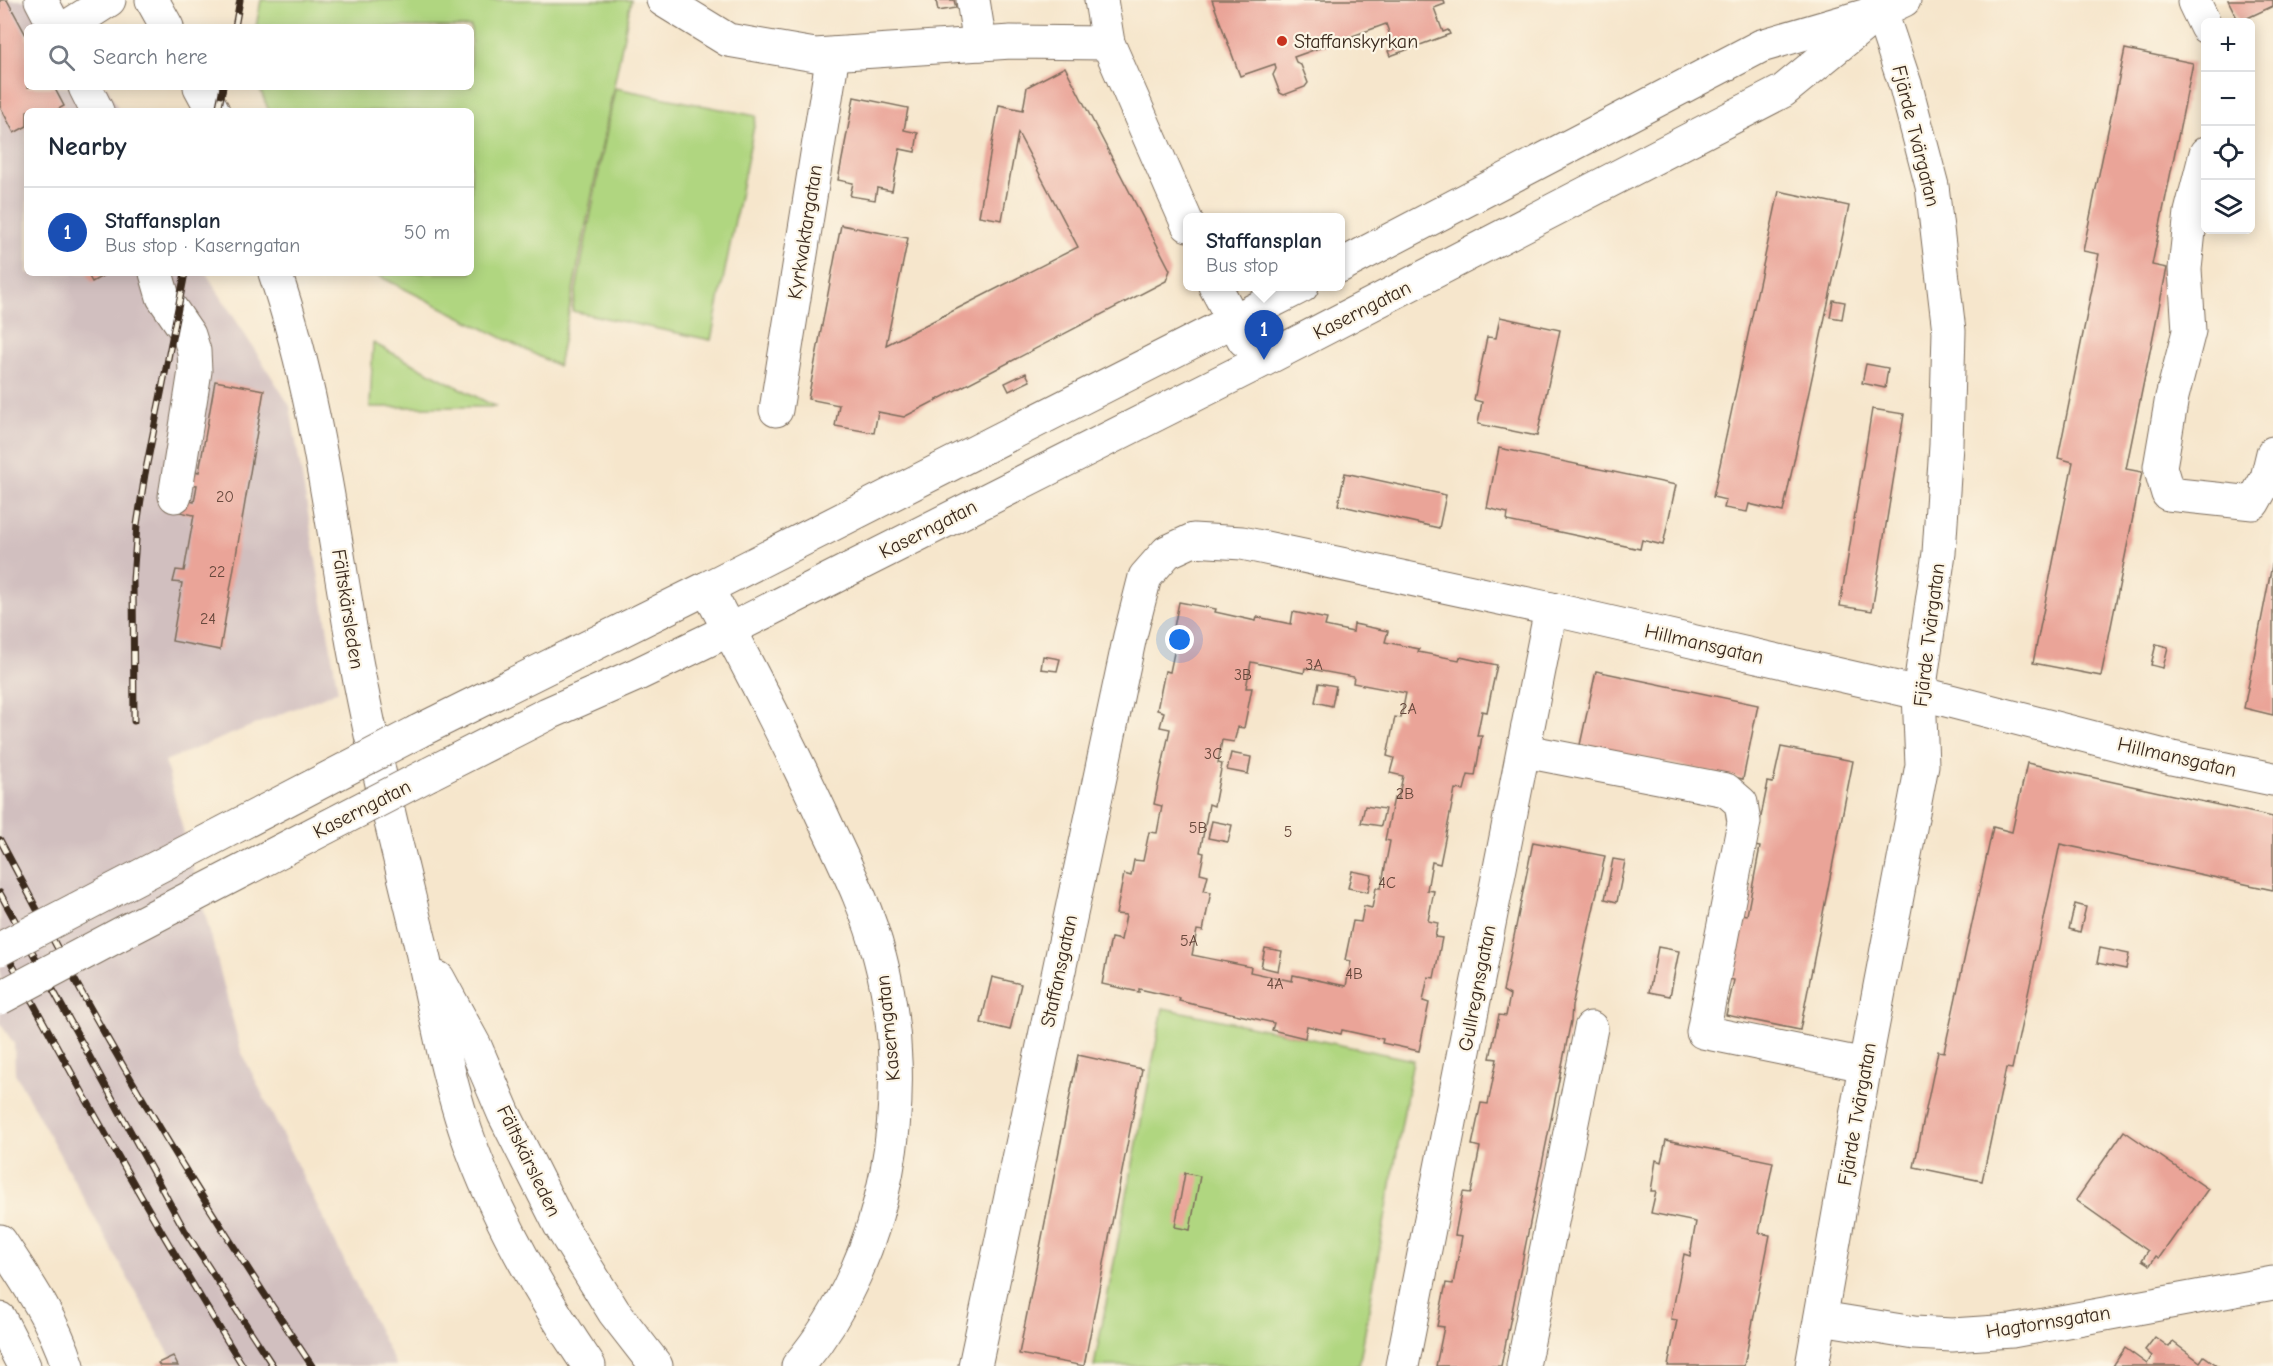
<!DOCTYPE html>
<html lang="en">
<head>
<meta charset="utf-8">
<style>
	body { margin:0; font-family:"Comic Neue",sans-serif; background:#f2f2f3; color:#1f2937 }
	.controls { position:absolute; right:18px; top:18px; display:grid; overflow:hidden; border-radius:9px; box-shadow:0 3px 15px #0003 }
	.controls button { width:54px; height:54px; display:grid; place-items:center; padding:0; border:0; border-bottom:2px solid #e0e1e3; background:#fff; color:#1f2937; font:30px sans-serif }
	.you { position:absolute; left:1180px; top:640px; width:21px; height:21px; margin:-15px; border:4px solid #fff; border-radius:50%; background:#1a73e8; box-shadow:0 0 0 9px #1a73e833 }
	.badge { display:grid; place-items:center; width:39px; height:39px; border-radius:50%; background:#c8321e; color:#fff; font-size:20px; font-weight:700 }
	.pin { position:absolute; translate:-50% -50px; filter:drop-shadow(0 2px 3px #0008) }
	.pin::after { content:''; position:absolute; top:32px; width:21px; height:18px; background:inherit; clip-path:polygon(0 0,100% 0,50% 100%) }
	.popup { position:absolute; left:1183px; top:213px; width:162px; height:78px; box-sizing:border-box; display:grid; place-content:center; border-radius:9px; background:#fff; filter:drop-shadow(0 2px 4px #0005); font-size:20px; white-space:nowrap; color:#747a83 }
	.popup b { font-size:22px; color:#1f2937 }
	.popup::after { content:''; position:absolute; left:50%; top:100%; margin-left:-12px; border:12px solid transparent; border-top-color:#fff }
	.list { margin:0; padding:0; list-style:none }
	h2 { display:flex; justify-content:space-between; align-items:center; height:78px; margin:0; padding:0 24px; font-size:26px }
	h2 small { font-size:20px; font-weight:400; color:#747a83 }
	.list li { display:grid; grid-template-columns:39px 1fr auto; gap:18px; align-items:center; box-sizing:border-box; height:90px; padding:0 24px; border-top:2px solid #e0e1e3 }
	.list b { display:block; font-size:22px; white-space:nowrap }
	.list p { margin:0; font-size:20px; white-space:nowrap; color:#747a83 }
	.list em { font-size:20px; font-style:normal; color:#747a83 }
	.icon { flex:none; width:33px; height:33px; fill:none; stroke:currentColor; stroke-width:2; stroke-linecap:round; stroke-linejoin:round }
	.map { position:relative; flex:none; width:2273px; height:1366px; overflow:hidden }
	.search { position:absolute; background:#fff; box-shadow:0 3px 15px #0003; left:24px; top:24px; width:450px; height:66px; display:flex; align-items:center; gap:15px; box-sizing:border-box; padding:0 21px; border-radius:9px; color:#747a83; font-size:22px }
	.panel { position:absolute; background:#fff; box-shadow:0 3px 15px #0003; left:24px; top:108px; width:450px; height:168px; border-radius:9px }
	.map>svg:first-child { display:block }
	.industrial { fill:#d1bfbf }
	.green { fill:#b0d680; stroke:#76804f; stroke-width:1.5 }
	.building { fill:#eaa498; fill-rule:evenodd }
	.lines { fill:none; stroke-linecap:round; stroke-linejoin:round }
	.minor-casing { stroke:#7c6c5b; stroke-width:35 }
	.major-casing { stroke:#7c6c5b; stroke-width:35 }
	.minor { stroke:#fff; stroke-width:33 }
	.major { stroke:#fff; stroke-width:33 }
	.rail-casing { stroke:#3b2a1e; stroke-width:7 }
	.rail { stroke:#fcf5e5; stroke-width:4.5; stroke-dasharray:14; stroke-linecap:butt }
	.major-bridge-casing { stroke:#7c6c5b; stroke-width:35; stroke-linecap:butt }
	.major-bridge { stroke:#fff; stroke-width:33 }
	.poi-dot { fill:#c8321e; stroke:#fcf5e5; stroke-width:2 }
	.labels { text-anchor:middle; dominant-baseline:central; stroke-width:4.5; stroke-linejoin:round; paint-order:stroke }
	.number-label { font-size:16px; fill:#67483c }
	.poi-label { font-size:20px; fill:#3b2a1e; stroke:#fcf5e5; text-anchor:start }
	.street-label { font-size:20px; fill:#3b2a1e; stroke:#fcf5e5 }
</style>
</head>
<body>
<div class="map">
<svg width="2273" height="1366" viewBox="0 0 2273 1366">
	<rect width="100%" height="100%" fill="#fcf5e5"/>
	<filter id="ink" filterUnits="userSpaceOnUse"><feTurbulence type="fractalNoise" baseFrequency=".0167" numOctaves="2"/><feDisplacementMap in="SourceGraphic" scale="12" xChannelSelector="R" yChannelSelector="G"/><feConvolveMatrix kernelMatrix="1 2 1 2 8 2 1 2 1" color-interpolation-filters="sRGB"/></filter>
	<filter id="wash" filterUnits="userSpaceOnUse"><feTurbulence type="fractalNoise" baseFrequency=".008" numOctaves="4" result="noise"/><feDisplacementMap in="SourceGraphic" scale="24" xChannelSelector="R" yChannelSelector="G"/><feGaussianBlur stdDeviation="1.35" result="paint"/><feColorMatrix in="noise" values="0 0 0 0 0 0 0 0 0 0 0 0 0 0 0 0 0 1.4 0 .05"/><feComposite in="paint" operator="in"/></filter>
	<g filter="url(#wash)">
		<rect width="100%" height="100%" fill="#f6e6cc"/>
		<polygon class="industrial" points="0,0 63,0 76,27 27,27 27,87 107,87 119,111 27,111 27,273 206,273 290,406 338,691 165,761 241,1051 396,1366 176,1366 15,1073 14,1044 0,1023"/>
		<g class="green">
			<polygon points="261,0 631,0 558,366 373,273 471,273 471,111 269,111 259,87 471,87 471,27 256,27"/>
			<polygon points="615,88 756,116 711,340 572,311"/>
			<polygon points="373,343 496,407 370,407"/>
			<polygon points="1163,1008 1413,1060 1359,1366 1094,1366"/>
		</g>
		<g id="blocks">
			<g class="building">
				<polygon points="0,0 7,0 27,37 27,87 54,87 64,106 55,111 27,111 27,126 14,133 0,106"/>
				<polygon points="936,0 954,0 956,8 938,11"/>
				<polygon points="1212,0 1444,0 1445,4 1434,8 1443,32 1448,30 1450,34 1390,56 1388,51 1395,49 1386,24 1294,57 1296,62 1301,65 1308,83 1305,87 1284,95 1280,93 1273,75 1276,69 1275,64 1240,76"/>
				<polygon points="2228,0 2273,0 2273,6 2239,22"/>
				<polygon points="2125,49 2193,63 2152,265 2167,268 2126,469 2142,472 2101,676 2033,663 2073,462 2058,458 2099,254 2083,251"/>
				<polygon points="1065,67 1170,270 1166,281 904,417 878,412 874,433 835,426 839,405 808,399 841,225 908,238 886,345 1078,247 1018,133 1002,220 979,216 999,105 1023,110 1027,87"/>
				<polygon points="854,97 908,108 904,130 918,133 915,152 900,149 892,191 877,188 875,200 850,196 853,183 838,180"/>
				<polygon points="1779,191 1849,206 1783,512 1749,504 1747,512 1724,508 1726,500 1713,497"/>
				<polygon points="87,273 108,273 92,282"/>
				<polygon points="1833,300 1845,302 1842,319 1830,317"/>
				<polygon points="1500,317 1560,330 1537,436 1478,424 1482,402 1474,400 1487,337 1496,338"/>
				<polygon points="1866,364 1888,368 1885,388 1862,383"/>
				<polygon points="1026,373 1030,381 1009,391 1005,383"/>
				<polygon points="215,381 264,390 220,650 172,641 182,583 173,582 176,570 184,571 194,515 180,512 182,499 194,502 197,485 188,484 190,470 199,472"/>
				<polygon points="1872,409 1904,414 1872,611 1840,606"/>
				<polygon points="1499,448 1676,485 1663,545 1642,540 1640,549 1507,521 1508,513 1487,508"/>
				<polygon points="1345,473 1446,495 1439,528 1338,505"/>
				<polygon points="2272,565 2273,566 2273,715 2244,708"/>
				<path d="M1179,602L1216,609L1215,612L1256,621L1257,617L1291,624L1293,612L1327,619L1325,626L1353,632L1354,624L1388,631L1385,642L1419,649L1418,652L1459,660L1460,657L1497,665L1487,712L1482,711L1477,736H1482L1475,776L1468,775L1464,790L1455,789L1440,864L1432,862L1427,890L1434,891L1428,921L1438,923L1435,937L1442,938L1434,978L1428,977L1423,1001L1429,1003L1419,1051L1382,1043L1383,1039L1342,1030L1341,1034L1307,1026L1305,1038L1272,1030L1274,1023L1179,1001L1180,998L1139,989V992L1102,984L1111,938L1121,940L1126,915L1116,914L1124,874L1131,876L1134,860L1143,861L1149,832L1157,833L1162,806L1154,804L1170,729L1160,727L1164,712L1157,710L1165,671L1170,672L1175,648L1170,647ZM1251,662L1304,673L1305,668L1354,677L1353,683L1406,693L1401,718L1395,717L1387,756L1394,758L1390,773L1403,776L1398,799L1394,798L1385,840L1390,841L1381,888H1376L1372,908L1364,906L1361,922L1353,921L1345,960L1351,961L1346,986L1293,975L1292,981L1250,972L1251,967L1192,955L1197,930L1203,931L1211,892L1204,891L1208,875L1200,873L1204,853L1200,852L1209,804L1214,806L1222,764L1218,763L1222,740L1234,742L1238,727L1244,728L1252,688H1246Z"/>
				<polygon points="2156,644 2168,647 2163,668 2151,665"/>
				<polygon points="1043,656 1060,659 1057,671 1041,669"/>
				<polygon points="1596,671 1758,705 1743,779 1580,745"/>
				<polygon points="1319,683 1336,686 1332,706 1315,702"/>
				<polygon points="1781,747 1853,761 1800,1030 1726,1015 1734,980 1728,979 1741,914 1747,915 1760,847 1755,846 1768,782 1773,783"/>
				<polygon points="1231,753 1251,757 1248,774 1227,770"/>
				<polygon points="2027,763 2273,817 2273,890 2060,844 2012,1069 2006,1068 1982,1181 1914,1167 1938,1051 1944,1052 1993,827 2012,832"/>
				<polygon points="1365,806 1385,809 1381,826 1361,823"/>
				<polygon points="1212,821 1232,825 1228,842 1208,838"/>
				<polygon points="1533,842 1605,856 1572,1006 1571,1021 1501,1366 1436,1366 1444,1327 1437,1326 1446,1283 1453,1284 1462,1236 1455,1235 1463,1192 1471,1193 1480,1147 1472,1145 1481,1103 1488,1104 1497,1059 1490,1058 1499,1015 1506,1016 1510,995 1503,991"/>
				<polygon points="1613,859 1625,861 1617,902 1605,899"/>
				<polygon points="1352,871 1372,875 1368,892 1348,888"/>
				<polygon points="2075,904 2086,907 2080,932 2069,929"/>
				<polygon points="1658,947 1679,951 1670,996 1649,992"/>
				<polygon points="1265,948 1282,951 1278,971 1261,967"/>
				<polygon points="2100,948 2129,954 2126,969 2097,963"/>
				<polygon points="992,977 1021,984 1010,1030 981,1023"/>
				<polygon points="1078,1055 1142,1069 1084,1366 1019,1354"/>
				<polygon points="2124,1131 2208,1189 2159,1258 2156,1256 2150,1265 2142,1260 2148,1251 2076,1200"/>
				<polygon points="1666,1140 1773,1162 1759,1233 1770,1235 1744,1366 1668,1366 1677,1320 1671,1319 1684,1254 1690,1256 1696,1222 1651,1213 1656,1191 1651,1191 1656,1160 1661,1162"/>
				<polygon points="1185,1173 1200,1176 1190,1230 1175,1227"/>
				<polygon points="2155,1337 2169,1347 2173,1342 2200,1362 2204,1356 2218,1366 2113,1366 2125,1348 2147,1364 2152,1356 2145,1350"/>
				<polygon points="173,1356 178,1366 160,1366 158,1363"/>
			</g>
		</g>
	</g>
	<g filter="url(#ink)">
		<use href="#blocks" fill-opacity="0" stroke="#7c6c5b" stroke-width="1.5"/>
		<g class="lines">
			<g class="minor-casing">
				<g id="minor">
					<polyline points="41,0 55,27"/>
					<polyline points="663,0 728,40 815,55 1011,42 1108,43"/>
					<polyline points="973,0 980,44"/>
					<polyline points="1101,0 1108,43 1188,225"/>
					<polyline points="2194,2 2206,27"/>
					<polyline points="67,27 109,0"/>
					<polyline points="85,87 97,111"/>
					<polyline points="2206,153 2191,212 2185,269 2189,331 2172,397 2160,467 2168,494 2253,503 2267,478 2273,453"/>
					<polyline points="1340,266 1761,46 1881,11 1904,0"/>
					<polyline points="156,273 163,297 189,335 194,351 195,371 175,496"/>
					<polyline points="1215,286 1244,340"/>
					<polyline points="776,410 833,54"/>
					<polyline points="707,588 1302,286"/>
					<polyline points="729,630 1264,360 1783,91 1881,11"/>
					<polyline points="1525,751 1726,790 1741,803 1744,822 1703,1032 1865,1065"/>
					<path d="M0,1241C26,1280 54,1321 68,1366"/>
					<polyline points="1821,1318 1914,1333 1952,1335 2012,1331 2273,1283"/>
					<polyline points="0,1319 24,1366"/>
					<polyline points="975,1366 1130,636 1145,577 1167,552 1193,540 1242,543 1551,609 1919,693 2172,758 2273,779"/>
					<polyline points="1402,1366 1551,609"/>
					<polyline points="1523,1366 1591,1028"/>
					<polyline points="1812,1366 1865,1065 1922,765 1919,693 1939,553 1946,445 1949,331 1932,186 1906,87 1877,0"/>
				</g>
			</g>
			<g class="major-casing">
				<g id="major">
					<polyline points="152,0 167,27"/>
					<polyline points="200,87 213,111"/>
					<path d="M275,273C315,390 330,512 351,633C369,737 395,839 420,942C435,1006 445,1070 466,1132C494,1215 540,1294 589,1366"/>
					<path d="M417,732L707,588C749,668 791,747 828,828C848,870 869,913 880,958C916,1093 889,1259 798,1366"/>
					<polyline points="429,774 547,714 638,674 729,630"/>
					<polyline points="438,978 475,1046 504,1114 560,1225 614,1312 656,1366"/>
				</g>
			</g>
			<use href="#minor" class="minor"/>
			<use href="#major" class="major"/>
			<g class="rail-casing">
				<g id="rail">
					<polyline points="235,27 240,0"/>
					<polyline points="218,111 223,87"/>
					<polyline points="134,721 133,580 137,525 145,474 185,273"/>
					<path d="M0,840C29,894 58,950 88,1004C157,1128 233,1248 312,1366"/>
					<polyline points="0,893 185,1231 273,1366"/>
					<path d="M0,942C78,1086 156,1228 243,1366"/>
				</g>
			</g>
			<use href="#rail" class="rail"/>
			<g class="major-bridge-casing">
				<g id="major-bridge">
					<polyline points="0,949 417,732"/>
					<polyline points="0,998 126,931 429,774"/>
				</g>
			</g>
			<use href="#major-bridge" class="major-bridge"/>
		</g>
	</g>
	<circle class="poi-dot" cx="1282" cy="41" r="6"/>
	<g class="labels">
		<g class="number-label">
			<text x="225" y="497">20</text>
			<text x="217" y="572">22</text>
			<text x="208" y="619">24</text>
			<text x="1314" y="665">3A</text>
			<text x="1243" y="675">3B</text>
			<text x="1408" y="709">2A</text>
			<text x="1213" y="754">3C</text>
			<text x="1405" y="794">2B</text>
			<text x="1198" y="828">5B</text>
			<text x="1288" y="832">5</text>
			<text x="1387" y="883">4C</text>
			<text x="1189" y="941">5A</text>
			<text x="1354" y="974">4B</text>
			<text x="1275" y="984">4A</text>
		</g>
		<g class="poi-label">
			<text x="1294" y="41">Staffanskyrkan</text>
		</g>
		<g class="street-label">
			<text transform="translate(1916 136) rotate(76)">Fjärde Tvärgatan</text>
			<text transform="translate(805 232) rotate(-81)">Kyrkvaktargatan</text>
			<text transform="translate(1362 310) rotate(-27)">Kaserngatan</text>
			<text transform="translate(928 529) rotate(-27)">Kaserngatan</text>
			<text transform="translate(348 609) rotate(81)">Fältskärsleden</text>
			<text transform="translate(1929 635) rotate(-83)">Fjärde Tvärgatan</text>
			<text transform="translate(1704 644) rotate(13)">Hillmansgatan</text>
			<text transform="translate(2177 757) rotate(13)">Hillmansgatan</text>
			<text transform="translate(362 809) rotate(-27)">Kaserngatan</text>
			<text transform="translate(1059 971) rotate(-78)">Staffansgatan</text>
			<text transform="translate(1477 988) rotate(-79)">Gullregnsgatan</text>
			<text transform="translate(888 1028) rotate(-96)">Kaserngatan</text>
			<text transform="translate(1857 1114) rotate(-80)">Fjärde Tvärgatan</text>
			<text transform="translate(529 1161) rotate(64)">Fältskärsleden</text>
			<text transform="translate(2048 1322) rotate(-9)">Hagtornsgatan</text>
		</g>
	</g>
</svg>
<div class="controls">
<button>+</button>
<button>−</button>
<button><svg class="icon" aria-label="locate" viewBox="0 0 24 24"><circle cx="12" cy="12" r="6"/><path d="M12 2v4M12 18v4M2 12h4M18 12h4"/></svg></button>
<button><svg class="icon" aria-label="layers" viewBox="0 0 24 24"><path d="M12 4l9 5-9 5-9-5zM3 14l9 5 9-5"/></svg></button>
</div>
<div class="you"></div>
<div class="pin badge" style="left:1264px;top:360px;background:#1a4fb4">1</div>
<div class="popup"><b>Staffansplan</b>Bus stop</div>
<div class="search"><svg class="icon" aria-label="search" viewBox="0 0 24 24"><circle cx="10" cy="10" r="6"/><path d="M15 15l6 6"/></svg>Search here</div>
<section class="panel">
<h2>Nearby<small></small></h2>
<ul class="list">
<li><span class="badge" style="background:#1a4fb4">1</span><div><b>Staffansplan</b><p>Bus stop · Kaserngatan</p></div><em>50 m</em></li>
</ul>
</section>
</div>
</body>
</html>
